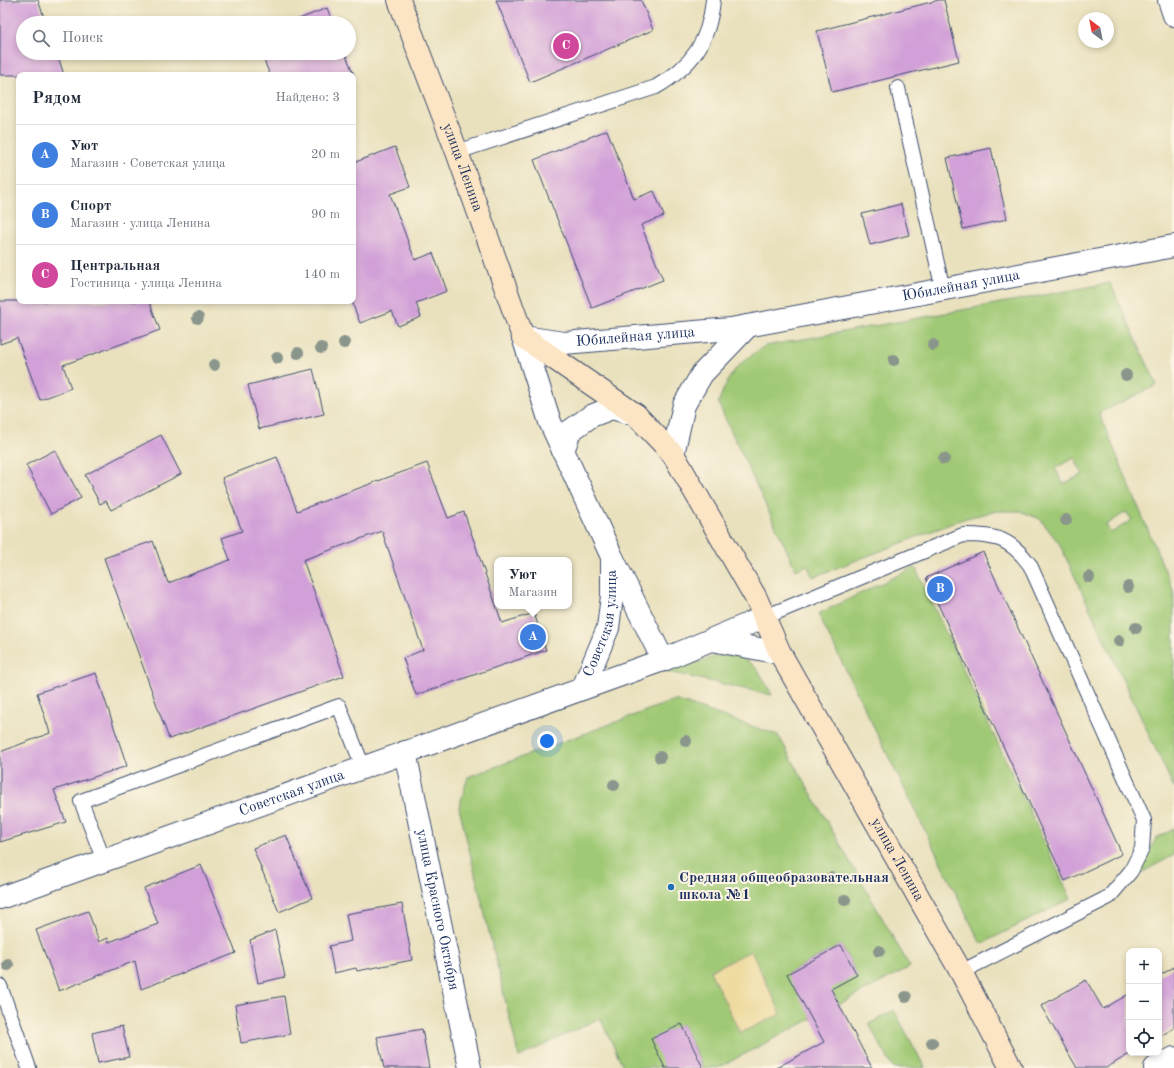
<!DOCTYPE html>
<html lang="ru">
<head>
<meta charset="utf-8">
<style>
	body { margin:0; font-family:"Old Standard TT",serif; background:#f6f6f7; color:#1f2937 }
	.controls { position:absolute; right:12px; bottom:12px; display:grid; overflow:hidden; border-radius:8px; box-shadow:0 2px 6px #0003 }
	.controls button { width:36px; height:36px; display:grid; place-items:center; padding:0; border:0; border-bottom:1px solid #e0e1e3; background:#fff; color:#1f2937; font:20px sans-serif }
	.compass { position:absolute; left:1078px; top:12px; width:36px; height:36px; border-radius:50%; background:#fff; box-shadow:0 2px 6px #0003; rotate:328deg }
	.you { position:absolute; left:547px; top:741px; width:14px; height:14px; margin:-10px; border:3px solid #fff; border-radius:50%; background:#1a73e8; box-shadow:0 0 0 6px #1a73e833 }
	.badge { display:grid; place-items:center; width:26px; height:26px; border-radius:50%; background:#b45309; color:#fff; font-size:13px; font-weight:700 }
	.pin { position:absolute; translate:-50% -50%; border:2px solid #fff; box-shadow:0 1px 4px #0006 }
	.popup { position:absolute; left:494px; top:557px; width:78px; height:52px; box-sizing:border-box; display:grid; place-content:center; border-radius:8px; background:#fff; filter:drop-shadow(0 1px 3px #0005); font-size:13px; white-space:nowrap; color:#747a83 }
	.popup b { font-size:15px; color:#1f2937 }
	.popup::after { content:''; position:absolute; left:50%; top:100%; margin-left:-8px; border:8px solid transparent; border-top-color:#fff }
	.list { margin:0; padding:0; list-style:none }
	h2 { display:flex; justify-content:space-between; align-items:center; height:52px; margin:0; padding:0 16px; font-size:17px }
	h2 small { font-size:13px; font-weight:400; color:#747a83 }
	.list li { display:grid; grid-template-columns:26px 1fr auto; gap:12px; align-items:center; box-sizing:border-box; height:60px; padding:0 16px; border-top:1px solid #e0e1e3 }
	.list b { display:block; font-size:15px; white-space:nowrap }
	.list p { margin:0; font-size:13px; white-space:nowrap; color:#747a83 }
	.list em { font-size:13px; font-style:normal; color:#747a83 }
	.icon { flex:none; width:22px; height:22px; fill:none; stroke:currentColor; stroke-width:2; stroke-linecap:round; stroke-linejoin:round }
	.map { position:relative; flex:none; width:1174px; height:1068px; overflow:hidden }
	.search { position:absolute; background:#fff; box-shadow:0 2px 6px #0003; left:16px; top:16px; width:340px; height:44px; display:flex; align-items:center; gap:10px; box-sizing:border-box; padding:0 14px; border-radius:22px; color:#747a83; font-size:15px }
	.panel { position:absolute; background:#fff; box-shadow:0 2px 6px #0003; left:16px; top:72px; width:340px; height:232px; border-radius:8px }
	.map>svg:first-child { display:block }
	.green { fill:#a0c974; stroke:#5e7c69; fill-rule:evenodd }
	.sand { fill:#eeda9e; stroke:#84847e }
	.building { fill:#d2a0d8 }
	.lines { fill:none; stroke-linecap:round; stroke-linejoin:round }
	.service-casing { stroke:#3a4a6c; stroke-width:16 }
	.minor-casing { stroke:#3a4a6c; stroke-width:24 }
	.tertiary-casing { stroke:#3a4a6c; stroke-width:24 }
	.secondary-casing { stroke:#3a4a6c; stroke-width:24 }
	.service { stroke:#fff; stroke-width:14 }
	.minor { stroke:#fff; stroke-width:22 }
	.tertiary { stroke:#fff; stroke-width:22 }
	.secondary { stroke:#fce5c4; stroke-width:22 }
	.tree { fill:#8a958c }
	.poi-dot { fill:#1f6fb2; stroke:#fcf5e5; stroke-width:1.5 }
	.labels { text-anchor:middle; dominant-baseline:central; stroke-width:4; stroke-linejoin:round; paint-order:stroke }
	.street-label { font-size:15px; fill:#1b2f5e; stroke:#fcf5e5 }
	.poi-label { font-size:15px; font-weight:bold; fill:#1b2f5e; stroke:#fcf5e5; text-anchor:start }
</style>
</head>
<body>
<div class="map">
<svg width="1174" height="1068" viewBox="0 0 1174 1068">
	<rect width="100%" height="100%" fill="#fcf5e5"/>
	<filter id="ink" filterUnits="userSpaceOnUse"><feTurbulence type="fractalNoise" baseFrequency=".025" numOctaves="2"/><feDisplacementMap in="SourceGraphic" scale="8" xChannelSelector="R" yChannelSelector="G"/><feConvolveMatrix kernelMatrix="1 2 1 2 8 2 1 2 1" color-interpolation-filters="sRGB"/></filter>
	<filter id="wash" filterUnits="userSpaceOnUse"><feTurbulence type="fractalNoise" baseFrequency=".012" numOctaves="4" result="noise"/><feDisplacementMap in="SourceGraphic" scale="16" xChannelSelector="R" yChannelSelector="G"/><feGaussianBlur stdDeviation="0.9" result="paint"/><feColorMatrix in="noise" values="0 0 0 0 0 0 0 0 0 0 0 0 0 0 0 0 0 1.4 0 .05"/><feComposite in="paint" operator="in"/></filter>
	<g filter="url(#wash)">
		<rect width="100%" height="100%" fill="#e9e1bd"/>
		<g class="green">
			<path d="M1110,283L1157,385L1099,413L1174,592V788L1059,543L1040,519L1020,511H998L966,518L813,577L807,565L796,570L718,403C731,370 736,365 765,346ZM1074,458L1083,474L1063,484L1055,468ZM1126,512L1132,520L1111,533L1106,525Z"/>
			<polygon points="915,567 1071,899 981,944 818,614"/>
			<path d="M721,655C752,655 759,670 772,695L664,671Z"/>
			<path d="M675,700L778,735L910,967L718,1068H701L703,1067L682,1024L664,1066L661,1068H624L600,1018L519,1057L459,807L468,777ZM841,945L857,975L787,974Z"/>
			<polygon points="1174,829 1174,855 1137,875 1156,838"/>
			<polygon points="894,1010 925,1068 893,1068 869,1024"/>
		</g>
		<polygon class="sand" points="751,951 781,1014 740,1033 710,971"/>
		<g id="blocks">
			<g class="building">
				<polygon points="0,0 38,0 46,23 23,23 23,53 57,53 64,75 0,75"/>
				<polygon points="496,0 641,0 653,30 530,82"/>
				<polygon points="939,0 944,0 959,61 832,92 817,31"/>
				<polygon points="327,8 333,23 289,23"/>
				<polygon points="261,53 345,53 354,75 270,75"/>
				<polygon points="607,130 634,199 654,191 664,216 641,225 663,280 592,308 534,160"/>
				<polygon points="395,147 410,187 390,194 415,260 433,253 447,291 416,303 421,317 398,326 392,311 360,323 353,305 353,163"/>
				<polygon points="991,148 1007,219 963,229 947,158"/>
				<polygon points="901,204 909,235 870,245 862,214"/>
				<polygon points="0,301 149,301 160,330 63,365 71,388 40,400 17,338 0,344"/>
				<polygon points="313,369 324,414 259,429 248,385"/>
				<polygon points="161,435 181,474 111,510 106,501 100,504 85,475"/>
				<polygon points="55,450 81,498 51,514 26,465"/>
				<polygon points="277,457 297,511 427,463 448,518 464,512 502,623 534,613 546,650 416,695 403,658 423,650 382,531 303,560 344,676 169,739 104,558 153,541 168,583 230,560 222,538 242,531 222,478"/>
				<polygon points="983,552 1122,854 1065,881 926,578"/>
				<polygon points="96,673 127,766 54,790 66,822 0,842 0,752 50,733 37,693"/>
				<polygon points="286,835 312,898 279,912 253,848"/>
				<polygon points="201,865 236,953 141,989 135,961 59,991 36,930 88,911 99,942 108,938 109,942 158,924 144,888"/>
				<polygon points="402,904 412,960 357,971 356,968 334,973 329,946 351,941 346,914"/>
				<polygon points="275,930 285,977 258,983 250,940"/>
				<polygon points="841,945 857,975 831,989 872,1068 776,1068 824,1042 787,974"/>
				<polygon points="1174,967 1174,1028 1159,1037 1159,976"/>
				<polygon points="1086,980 1103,1009 1129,994 1129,1053 1131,1053 1106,1068 1077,1068 1041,1006"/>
				<polygon points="284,996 290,1034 241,1043 235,1005"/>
				<polygon points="682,1024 703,1068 665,1068 651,1039"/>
				<polygon points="122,1026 129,1057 98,1063 92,1033"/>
				<polygon points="422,1029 429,1068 384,1068 377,1037"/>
			</g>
		</g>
	</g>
	<g filter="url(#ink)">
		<use href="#blocks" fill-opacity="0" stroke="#3a4a6c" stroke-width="1"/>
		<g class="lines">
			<g class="service-casing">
				<g id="service">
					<polyline points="898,88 943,290"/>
					<path d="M457,152L656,87C692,66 709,42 713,0"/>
					<path d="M765,617L963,535C996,535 1010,538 1030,565L1144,820L1142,849L1131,871L1109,897L961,972"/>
					<polyline points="104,861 81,801 339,706 363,767"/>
					<polyline points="0,986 29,1068"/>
				</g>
			</g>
			<g class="minor-casing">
				<g id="minor">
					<polyline points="1169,0 1174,15"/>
					<polyline points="523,337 550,422 612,557 663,660"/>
					<polyline points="563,451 570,431 591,416 612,408 636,415"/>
					<polyline points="712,640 780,653"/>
					<path id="s1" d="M583,688L608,628L612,596V561"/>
					<path id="s2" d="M405,752L470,1068"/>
					<path id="s3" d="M0,898L663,660L765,617"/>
					<polyline points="1155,1068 1174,1058"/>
				</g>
			</g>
			<g class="tertiary-casing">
				<g id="tertiary">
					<path id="s4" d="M523,337L564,343L731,329L1174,246"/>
					<polyline points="673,454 684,405 702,374 748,326"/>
				</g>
			</g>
			<g class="secondary-casing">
				<g id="secondary">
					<path id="s5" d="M399,0L457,152L523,337L636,415L673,454L756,598L780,653L961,972L1011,1068"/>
				</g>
			</g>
			<use href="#service" class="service"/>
			<use href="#minor" class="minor"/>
			<use href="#tertiary" class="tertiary"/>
			<use href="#secondary" class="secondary"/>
		</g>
		<g class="tree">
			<circle cx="198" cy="318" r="6"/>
			<circle cx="344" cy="343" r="6"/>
			<circle cx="933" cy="345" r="6"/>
			<circle cx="321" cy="348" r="6"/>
			<circle cx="298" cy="353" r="6"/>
			<circle cx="277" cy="358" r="6"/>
			<circle cx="894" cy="360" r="6"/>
			<circle cx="214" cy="365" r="6"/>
			<circle cx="1126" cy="375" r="6"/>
			<circle cx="944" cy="459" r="6"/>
			<circle cx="1066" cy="520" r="6"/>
			<circle cx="1089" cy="577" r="6"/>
			<circle cx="1128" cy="587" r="6"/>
			<circle cx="1136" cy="628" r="6"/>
			<circle cx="1119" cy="641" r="6"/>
			<circle cx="686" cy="741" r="6"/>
			<circle cx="660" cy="757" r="6"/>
			<circle cx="614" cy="785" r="6"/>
			<circle cx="831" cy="878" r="6"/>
			<circle cx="845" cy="900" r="6"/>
			<circle cx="879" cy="951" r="6"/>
			<circle cx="8" cy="965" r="6"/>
			<circle cx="906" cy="997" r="6"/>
			<circle cx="932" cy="1043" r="6"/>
		</g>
	</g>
	<circle class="poi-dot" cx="671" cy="887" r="4"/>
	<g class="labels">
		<g class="street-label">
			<text stroke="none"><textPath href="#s5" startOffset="179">улица Ленина</textPath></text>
			<text stroke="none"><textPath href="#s4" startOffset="443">Юбилейная улица</textPath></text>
			<text stroke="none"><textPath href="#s4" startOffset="113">Юбилейная улица</textPath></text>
			<text stroke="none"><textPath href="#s1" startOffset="68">Советская улица</textPath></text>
			<text stroke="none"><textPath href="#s3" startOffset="310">Советская улица</textPath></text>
			<text stroke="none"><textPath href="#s5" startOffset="1014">улица Ленина</textPath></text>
			<text stroke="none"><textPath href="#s2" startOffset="161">улица Красного Октября</textPath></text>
		</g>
		<g class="poi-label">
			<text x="679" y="878">Средняя общеобразовательная<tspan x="679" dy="17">школа №1</tspan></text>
		</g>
	</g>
</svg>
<div class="controls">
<button>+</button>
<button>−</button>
<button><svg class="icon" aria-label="locate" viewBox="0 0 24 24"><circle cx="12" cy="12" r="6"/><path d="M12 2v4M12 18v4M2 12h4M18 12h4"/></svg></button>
</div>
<svg class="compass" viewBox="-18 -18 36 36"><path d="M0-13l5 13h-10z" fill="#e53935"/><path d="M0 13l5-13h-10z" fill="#747a83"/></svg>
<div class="you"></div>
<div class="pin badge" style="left:533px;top:637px;background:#3f7fe0">A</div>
<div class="popup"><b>Уют</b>Магазин</div>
<div class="pin badge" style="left:940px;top:589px;background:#3f7fe0">B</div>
<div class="pin badge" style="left:566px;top:46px;background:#d1479c">C</div>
<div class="search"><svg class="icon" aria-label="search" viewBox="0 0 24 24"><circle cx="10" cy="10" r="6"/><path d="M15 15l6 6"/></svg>Поиск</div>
<section class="panel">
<h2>Рядом<small>Найдено: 3</small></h2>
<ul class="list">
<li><span class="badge" style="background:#3f7fe0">A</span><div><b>Уют</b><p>Магазин · Советская улица</p></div><em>20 m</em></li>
<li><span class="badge" style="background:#3f7fe0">B</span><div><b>Спорт</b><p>Магазин · улица Ленина</p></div><em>90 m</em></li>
<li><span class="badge" style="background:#d1479c">C</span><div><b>Центральная</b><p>Гостиница · улица Ленина</p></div><em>140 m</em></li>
</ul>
</section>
</div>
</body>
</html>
